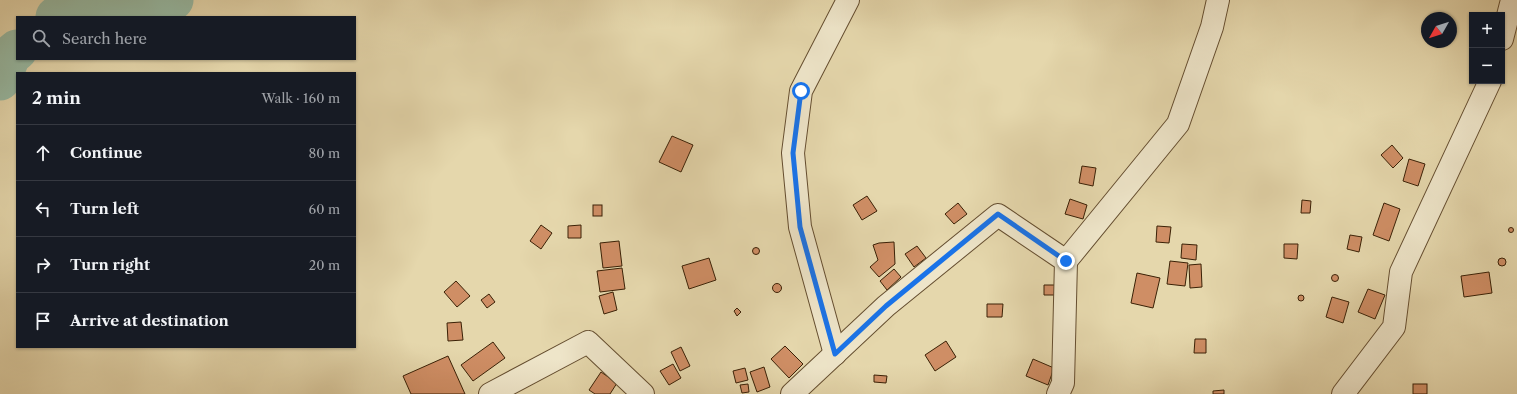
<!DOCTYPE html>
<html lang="en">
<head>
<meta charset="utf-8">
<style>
	body { margin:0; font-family:"Libre Caslon Text",serif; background:#242831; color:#f1f3f6 }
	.controls { position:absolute; right:12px; top:12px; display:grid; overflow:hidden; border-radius:0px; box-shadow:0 1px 3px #0004 }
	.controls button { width:36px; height:36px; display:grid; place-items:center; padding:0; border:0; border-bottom:1px solid #363941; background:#171b24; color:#f1f3f6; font:20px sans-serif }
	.compass { position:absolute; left:1421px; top:12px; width:36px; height:36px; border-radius:50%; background:#171b24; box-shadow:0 1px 3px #0004; rotate:231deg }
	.stop { position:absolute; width:12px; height:12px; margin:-9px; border:3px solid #1a73e8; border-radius:50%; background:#fff }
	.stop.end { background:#1a73e8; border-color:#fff; box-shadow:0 1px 4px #0008 }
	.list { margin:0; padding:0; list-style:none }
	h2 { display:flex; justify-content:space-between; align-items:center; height:52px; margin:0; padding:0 16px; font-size:17px }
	h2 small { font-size:13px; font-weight:400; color:#9ea1a6 }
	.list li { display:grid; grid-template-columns:26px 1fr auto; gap:12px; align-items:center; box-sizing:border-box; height:56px; padding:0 16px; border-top:1px solid #363941 }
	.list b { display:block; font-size:15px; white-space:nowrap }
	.list em { font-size:13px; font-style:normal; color:#9ea1a6 }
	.icon { flex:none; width:22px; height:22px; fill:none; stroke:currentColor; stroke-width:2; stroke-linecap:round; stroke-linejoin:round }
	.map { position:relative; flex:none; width:1517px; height:394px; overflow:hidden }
	.search { position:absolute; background:#171b24; box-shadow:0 1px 3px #0004; left:16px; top:16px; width:340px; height:44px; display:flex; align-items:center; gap:10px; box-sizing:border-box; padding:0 14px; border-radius:0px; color:#9ea1a6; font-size:15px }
	.panel { position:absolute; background:#171b24; box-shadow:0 1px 3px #0004; left:16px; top:72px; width:340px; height:276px; border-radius:0px }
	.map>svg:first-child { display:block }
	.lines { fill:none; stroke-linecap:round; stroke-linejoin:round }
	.river { stroke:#97baa4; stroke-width:41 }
	.building { fill:#cf8e65; stroke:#3a2106 }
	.minor-casing { stroke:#654e30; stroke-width:24 }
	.minor { stroke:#eee5c9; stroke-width:22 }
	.route { stroke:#1a73e8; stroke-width:5 }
</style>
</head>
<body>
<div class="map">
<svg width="1517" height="394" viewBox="0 0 1517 394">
	<rect width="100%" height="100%" fill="#e5d7ac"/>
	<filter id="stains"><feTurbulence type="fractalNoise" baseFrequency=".005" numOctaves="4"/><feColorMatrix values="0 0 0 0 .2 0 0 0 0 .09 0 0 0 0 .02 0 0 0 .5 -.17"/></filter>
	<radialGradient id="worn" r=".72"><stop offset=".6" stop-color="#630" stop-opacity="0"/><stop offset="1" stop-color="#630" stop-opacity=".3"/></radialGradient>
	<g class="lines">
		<g class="river">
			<polyline points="56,17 72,4 143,6 173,0"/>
			<polyline points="0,80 10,56 17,50"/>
		</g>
	</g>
	<g class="building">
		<polygon points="672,136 693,145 681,172 659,162"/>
		<polygon points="1392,145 1403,158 1393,168 1381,155"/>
		<polygon points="1409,159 1425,164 1418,186 1403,181"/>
		<polygon points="1082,166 1096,168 1093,186 1079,183"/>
		<polygon points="867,196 877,211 862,220 853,205"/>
		<polygon points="1070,199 1087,205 1083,219 1065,214"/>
		<polygon points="1302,200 1311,201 1310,213 1301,213"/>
		<polygon points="958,203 967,214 954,224 945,214"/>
		<polygon points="1384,203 1400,209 1389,241 1373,235"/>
		<rect x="593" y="205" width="9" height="11"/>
		<polygon points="541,225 552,233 541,249 530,241"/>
		<polygon points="581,225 581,238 568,238 568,226"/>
		<polygon points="1157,226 1171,227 1169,243 1156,242"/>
		<circle cx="1511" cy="230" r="2.5"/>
		<polygon points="1350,235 1362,237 1359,252 1347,249"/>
		<polygon points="619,241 622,266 603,268 600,243"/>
		<polygon points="894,242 895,264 879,277 870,267 878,260 873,245 879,243"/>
		<polygon points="1182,244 1197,245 1196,260 1181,258"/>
		<polygon points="1284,244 1298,244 1297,259 1284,258"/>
		<polygon points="917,246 926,258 914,267 905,254"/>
		<circle cx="756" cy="251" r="3.5"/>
		<polygon points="709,258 716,280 689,289 682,266"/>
		<circle cx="1502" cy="262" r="4"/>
		<polygon points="1170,261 1188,263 1185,286 1167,284"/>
		<polygon points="1201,264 1202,287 1190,288 1189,265"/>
		<polygon points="622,268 625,289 600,292 597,271"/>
		<polygon points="894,269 901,277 887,290 880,281"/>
		<polygon points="1489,272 1492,293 1464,297 1461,276"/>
		<polygon points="1137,273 1160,278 1153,308 1131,303"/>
		<circle cx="1335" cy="278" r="3.5"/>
		<polygon points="456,281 470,296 457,307 444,292"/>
		<circle cx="777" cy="288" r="4.5"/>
		<polygon points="1044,285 1057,285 1056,295 1044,295"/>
		<polygon points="1368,289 1385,295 1375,319 1358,312"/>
		<polygon points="613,292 617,310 604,314 599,296"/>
		<polygon points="489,294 495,302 487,308 481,300"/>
		<circle cx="1301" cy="298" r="3"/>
		<polygon points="1332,297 1349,302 1343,323 1326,317"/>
		<polygon points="987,304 1003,304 1002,317 987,317"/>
		<polygon points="737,308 741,312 737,316 734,311"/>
		<polygon points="461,322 463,340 448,341 447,323"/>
		<polygon points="1195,339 1206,339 1206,353 1194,353"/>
		<polygon points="946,341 956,357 935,371 925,355"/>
		<polygon points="493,342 505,358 473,381 461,365"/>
		<polygon points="785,346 803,364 789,378 771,359"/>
		<polygon points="681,347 690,366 680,371 671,352"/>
		<polygon points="448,356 465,394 411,394 403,376"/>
		<polygon points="1033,359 1054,368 1048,385 1026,376"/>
		<polygon points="673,364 681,378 669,385 660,371"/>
		<polygon points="764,367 770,387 757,392 750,372"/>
		<polygon points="745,368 748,380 736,383 733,371"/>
		<polygon points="601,372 617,383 610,394 595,394 589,390"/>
		<polygon points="874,375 887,376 886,383 874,382"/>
		<polygon points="748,384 749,392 742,393 740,385"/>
		<rect x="1413" y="384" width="14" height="10"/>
		<polygon points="1224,390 1224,394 1213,394 1213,391"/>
	</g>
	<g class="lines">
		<g class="minor-casing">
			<g id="minor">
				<polyline points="1502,39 1512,0"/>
				<polyline points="1066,261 1178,124 1212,27 1218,0"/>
				<polyline points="835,354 800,227 793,153 801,91 848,0"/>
				<polyline points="490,394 588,342 643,394"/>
				<polyline points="792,394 886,306 998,215 1066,261 1063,383 1058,394"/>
				<polyline points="1343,394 1394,327 1401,272 1490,81"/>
			</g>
		</g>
		<use href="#minor" class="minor"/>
	</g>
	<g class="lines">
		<polyline class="route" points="801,91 793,153 800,227 835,354 886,306 998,214 1066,261"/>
	</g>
	<rect width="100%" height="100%" filter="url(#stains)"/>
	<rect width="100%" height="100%" fill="url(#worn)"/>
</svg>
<div class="controls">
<button>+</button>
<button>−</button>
</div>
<svg class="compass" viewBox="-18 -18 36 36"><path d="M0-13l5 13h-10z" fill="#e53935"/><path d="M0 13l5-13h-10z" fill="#9ea1a6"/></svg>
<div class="stop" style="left:801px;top:91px"></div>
<div class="stop end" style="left:1066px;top:261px"></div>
<div class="search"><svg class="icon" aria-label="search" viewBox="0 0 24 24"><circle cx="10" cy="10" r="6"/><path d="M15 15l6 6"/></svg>Search here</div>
<section class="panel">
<h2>2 min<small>Walk · 160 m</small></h2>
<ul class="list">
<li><svg class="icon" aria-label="ahead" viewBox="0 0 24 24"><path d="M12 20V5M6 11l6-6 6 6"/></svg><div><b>Continue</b></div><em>80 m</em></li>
<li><svg class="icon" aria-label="left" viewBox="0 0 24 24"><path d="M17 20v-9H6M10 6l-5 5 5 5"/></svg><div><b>Turn left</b></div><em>60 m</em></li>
<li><svg class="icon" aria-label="right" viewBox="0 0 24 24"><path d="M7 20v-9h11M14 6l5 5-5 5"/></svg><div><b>Turn right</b></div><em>20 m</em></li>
<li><svg class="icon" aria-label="arrive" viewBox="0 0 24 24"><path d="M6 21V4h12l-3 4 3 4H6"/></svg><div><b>Arrive at destination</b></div></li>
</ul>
</section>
</div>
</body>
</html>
